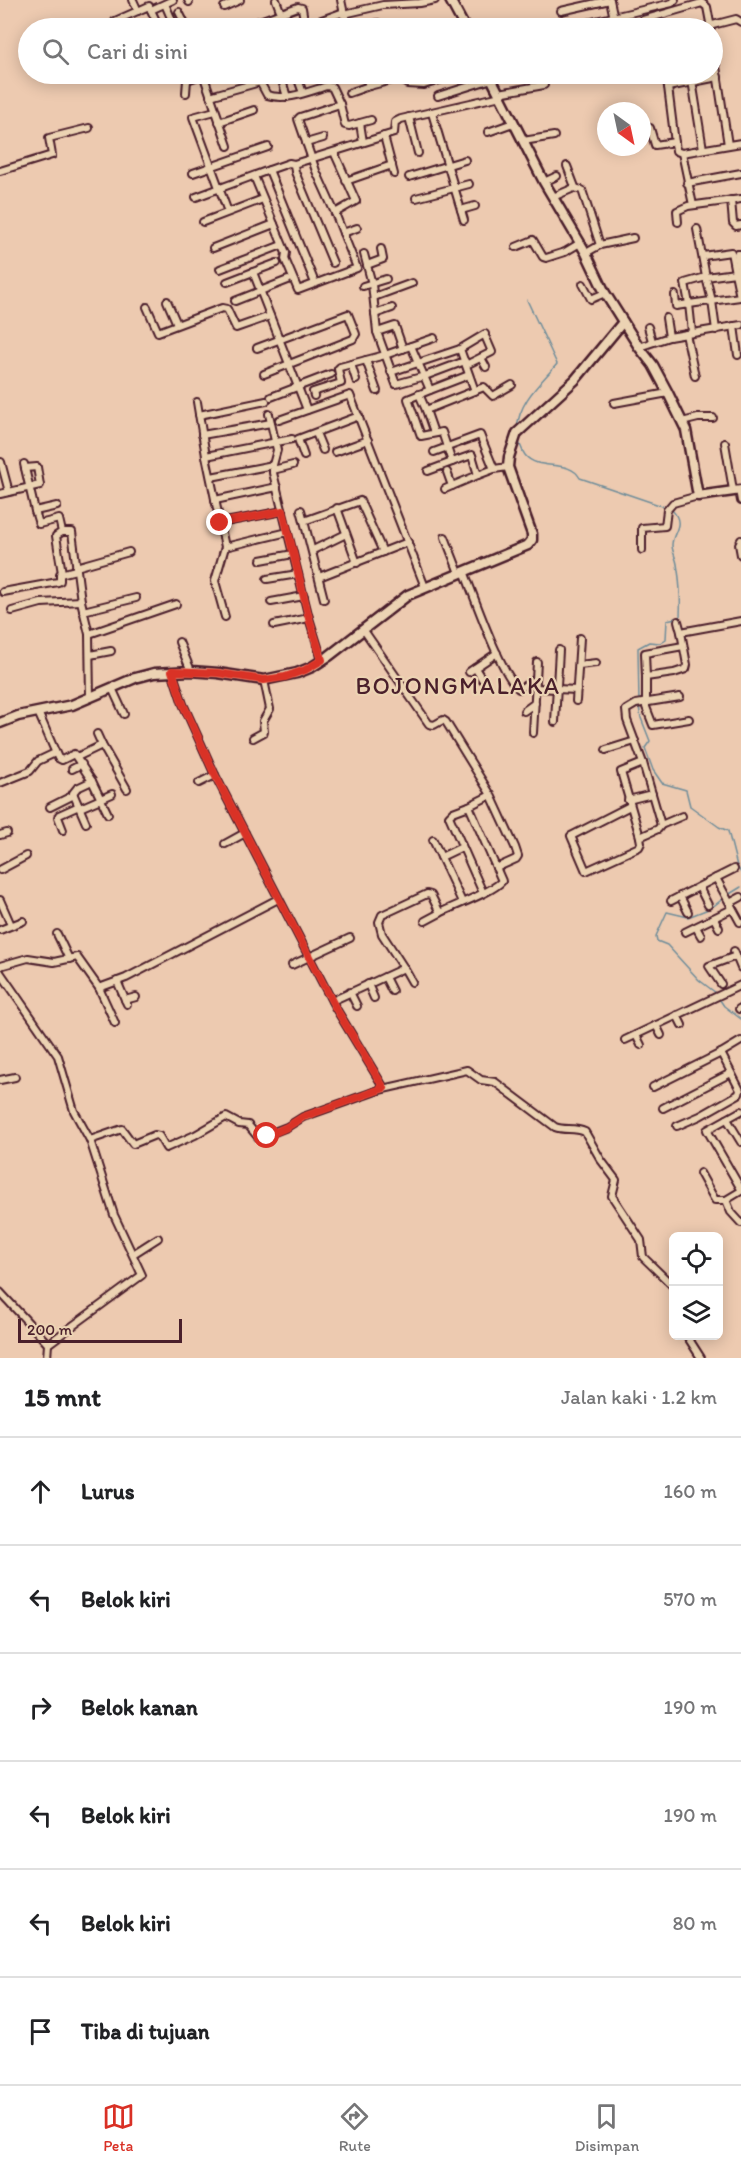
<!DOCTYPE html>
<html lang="id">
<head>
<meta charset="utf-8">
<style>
	body { margin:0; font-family:Itim,sans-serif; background:#f2f2f2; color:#202124 }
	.controls { position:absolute; right:18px; bottom:18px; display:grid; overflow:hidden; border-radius:9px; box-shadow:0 3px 15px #0003 }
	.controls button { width:54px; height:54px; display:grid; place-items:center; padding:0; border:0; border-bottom:2px solid #e0e0e0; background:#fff; color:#202124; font:30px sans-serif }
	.compass { position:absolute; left:597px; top:102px; width:54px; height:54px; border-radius:50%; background:#fff; box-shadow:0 3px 15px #0003; rotate:147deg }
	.scale { position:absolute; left:18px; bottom:15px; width:164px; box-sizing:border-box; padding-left:6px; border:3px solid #4a1f2b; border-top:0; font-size:16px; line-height:21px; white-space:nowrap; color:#4a1f2b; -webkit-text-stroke:4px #ecd3b3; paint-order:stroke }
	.stop { position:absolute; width:18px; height:18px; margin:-14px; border:4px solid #d93025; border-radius:50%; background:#fff }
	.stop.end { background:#d93025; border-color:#fff; box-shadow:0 2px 6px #0008 }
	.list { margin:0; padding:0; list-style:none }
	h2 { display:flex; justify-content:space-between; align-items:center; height:78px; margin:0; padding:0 24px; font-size:26px }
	h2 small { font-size:20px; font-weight:400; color:#757577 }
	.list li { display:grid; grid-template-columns:39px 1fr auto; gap:18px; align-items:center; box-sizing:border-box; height:108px; padding:0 24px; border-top:2px solid #e0e0e0 }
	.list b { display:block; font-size:22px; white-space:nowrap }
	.list em { font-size:20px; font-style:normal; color:#757577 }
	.icon { flex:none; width:33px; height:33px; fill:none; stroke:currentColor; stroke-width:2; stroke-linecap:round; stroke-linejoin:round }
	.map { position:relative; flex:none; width:741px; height:1358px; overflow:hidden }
	.search { position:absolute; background:#fff; box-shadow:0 3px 15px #0003; left:18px; right:18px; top:18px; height:66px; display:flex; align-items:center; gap:15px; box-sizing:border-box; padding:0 21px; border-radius:33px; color:#757577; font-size:22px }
	.sheet { height:726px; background:#fff }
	nav { display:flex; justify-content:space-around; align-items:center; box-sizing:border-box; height:84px; border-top:2px solid #e0e0e0; background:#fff; font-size:16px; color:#757577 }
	nav a { display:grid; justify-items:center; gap:3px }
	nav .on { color:#d93025 }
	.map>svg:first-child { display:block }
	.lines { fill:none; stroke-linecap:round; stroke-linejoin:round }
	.stream { stroke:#6f8d9a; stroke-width:1.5 }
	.street-casing { stroke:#4a1f2b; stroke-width:10 }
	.secondary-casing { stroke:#4a1f2b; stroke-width:13 }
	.street { stroke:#ecd3b3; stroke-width:6 }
	.secondary { stroke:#ecd3b3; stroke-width:8 }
	.route { stroke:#d93025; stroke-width:8 }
	.labels { text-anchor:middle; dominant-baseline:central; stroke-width:4.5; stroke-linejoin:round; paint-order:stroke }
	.quarter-label { font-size:24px; letter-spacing:1.5px; fill:#4a1f2b; stroke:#ecd3b3 }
</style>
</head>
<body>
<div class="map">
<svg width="741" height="1358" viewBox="0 0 741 1358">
	<rect width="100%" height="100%" fill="#edcab0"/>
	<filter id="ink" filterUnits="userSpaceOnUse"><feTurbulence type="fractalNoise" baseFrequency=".0167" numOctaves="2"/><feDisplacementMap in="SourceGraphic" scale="12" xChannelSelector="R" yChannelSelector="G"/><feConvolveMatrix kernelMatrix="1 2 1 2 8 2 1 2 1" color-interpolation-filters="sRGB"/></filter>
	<g filter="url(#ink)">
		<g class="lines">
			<g class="stream">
				<path d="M517,429C519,401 540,384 557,364L527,300"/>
				<path d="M519,442C521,446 522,451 525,455C538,472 569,458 580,478L668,508"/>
				<path d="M639,702L638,648L649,642L660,643L666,639L667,620L680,617C681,599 680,581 677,564C676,558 672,551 672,545C672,532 686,525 672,510"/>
				<polyline points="639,707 641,718 650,741 645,748 653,770 662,783 686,790 690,806 719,827 728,831 737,866 741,873"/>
				<polyline points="728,895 741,887"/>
				<polyline points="716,993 699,980 667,945 657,941 656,936 667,912 688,917 711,908 724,898"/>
				<polyline points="718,997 724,1006 741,1019"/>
			</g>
			<g class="street-casing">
				<g id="street">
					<polyline points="133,0 138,11"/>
					<polyline points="188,0 189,2"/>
					<polyline points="276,0 281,13"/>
					<polyline points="341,0 344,14 383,5 420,3 435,0"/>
					<polyline points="610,0 615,23"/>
					<polyline points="165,4 171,18"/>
					<polyline points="224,7 240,0"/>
					<polyline points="151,10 173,0"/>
					<polyline points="561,11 610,0"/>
					<polyline points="179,12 187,28"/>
					<polyline points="278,14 284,28"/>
					<polyline points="643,20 702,3 707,7 711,28"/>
					<polyline points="115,21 149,6 158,25 150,28"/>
					<polyline points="168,28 184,21"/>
					<polyline points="240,28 298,7 302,8 305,26 341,13 346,17 350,28"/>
					<polyline points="358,28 378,23"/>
					<polyline points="566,28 672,3 675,0"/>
					<polyline points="701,28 736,19 741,22"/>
					<polyline points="712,40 728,145"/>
					<polyline points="184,74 187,80 186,93"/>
					<polyline points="203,74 228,146"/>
					<polyline points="280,74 287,97"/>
					<polyline points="296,74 303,93"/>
					<polyline points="365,74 369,86 404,77 407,84 424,85 458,74"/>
					<polyline points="666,74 668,87"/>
					<polyline points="691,74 703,149"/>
					<polyline points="718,77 668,87 676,151 682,153 741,143"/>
					<polyline points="187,80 204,74"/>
					<polyline points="349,93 369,86"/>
					<polyline points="499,93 544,85"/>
					<path d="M210,96L260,82L267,95C287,101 307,92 327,86L332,87L340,104L345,125L349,126L371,120"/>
					<polyline points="438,96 492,79"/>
					<polyline points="215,111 193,117 228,212"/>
					<polyline points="432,113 464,220"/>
					<polyline points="409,117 418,153"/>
					<polyline points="219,122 254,110"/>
					<polyline points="360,123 363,142"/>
					<polyline points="650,128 655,145 675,142"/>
					<polyline points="488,132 513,123"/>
					<polyline points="384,136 394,174"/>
					<polyline points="523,141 554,136"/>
					<polyline points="306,143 323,138"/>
					<polyline points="334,152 356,201 335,213 316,171 298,119 300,117 340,104"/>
					<polyline points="682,153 693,205"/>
					<polyline points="294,164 289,163 269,170 315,283"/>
					<polyline points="567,166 575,187"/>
					<polyline points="0,171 52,155 49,138 89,128"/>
					<polyline points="193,173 268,147"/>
					<polyline points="254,176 286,253 285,259 298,290 357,268 335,213"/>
					<polyline points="409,177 465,160"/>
					<polyline points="346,181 392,165"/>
					<polyline points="544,182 557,176"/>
					<polyline points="687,183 741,173"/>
					<polyline points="196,197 269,170"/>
					<polyline points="553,197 574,188 582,190 600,245 586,253"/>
					<polyline points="416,198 469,184"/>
					<polyline points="731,200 733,223 736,226 741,225"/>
					<polyline points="461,210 475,206"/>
					<polyline points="203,222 263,199"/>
					<polyline points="678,222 677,211 688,206 741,199"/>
					<polyline points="697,229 706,277 685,283 689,304 740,297 735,273 706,277 712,301 716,330"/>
					<polyline points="343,233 357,228"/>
					<polyline points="600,245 633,238"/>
					<polyline points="516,247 533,240 543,257 546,258 565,252 580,243"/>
					<polyline points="213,248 274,224"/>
					<polyline points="364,254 372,284 377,332 396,384 425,376 465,361"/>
					<polyline points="741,254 737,254 741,277"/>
					<polyline points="703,256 731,252 735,273"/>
					<polyline points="333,263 295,172 294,164 394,133 395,122 401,119 501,96"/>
					<polyline points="367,265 383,259 381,249"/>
					<polyline points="220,269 282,245"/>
					<polyline points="253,272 277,263"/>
					<polyline points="227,282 253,272 307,410"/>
					<polyline points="583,284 591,299 605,293"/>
					<polyline points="363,286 386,279"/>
					<polyline points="675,295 676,306 689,304 692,332"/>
					<polyline points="374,297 412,283"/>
					<polyline points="167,301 177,324"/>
					<polyline points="235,301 288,280"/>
					<polyline points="147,307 158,332 222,308 227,309 236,328 270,316"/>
					<polyline points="375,314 392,308"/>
					<polyline points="666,318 669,337"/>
					<polyline points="734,326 738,355"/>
					<polyline points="648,327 652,341"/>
					<polyline points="377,332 395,326 403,349"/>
					<polyline points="686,334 695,376"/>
					<polyline points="411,346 430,390 408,399 421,436 442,432 452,462 472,455 478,475 494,469 508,467"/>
					<polyline points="639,347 669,337 741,325"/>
					<polyline points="257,348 348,314 356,334 353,339 264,374"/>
					<polyline points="481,358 486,367"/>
					<polyline points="366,360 377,391"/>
					<polyline points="351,364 356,380"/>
					<polyline points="466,365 492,352 486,338"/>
					<polyline points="391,372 460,349"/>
					<polyline points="430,390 469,375"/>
					<polyline points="475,391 460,349 485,334"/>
					<polyline points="419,394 426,410"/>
					<polyline points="314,396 313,392 341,383 338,369 340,367 385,355 434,338"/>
					<polyline points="271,397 331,374"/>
					<polyline points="197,402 206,456 225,547 215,581 225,617"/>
					<polyline points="614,403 668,393"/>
					<polyline points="269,414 277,450 273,465 273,473 309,618 322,660"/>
					<polyline points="199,415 266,401"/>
					<polyline points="279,420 350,395 425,587"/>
					<polyline points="682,422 698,418 713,418"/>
					<polyline points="316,433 323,450"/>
					<polyline points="434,433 426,410 484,387 493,396 512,385"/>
					<polyline points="202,435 271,423"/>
					<polyline points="725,443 733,490"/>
					<polyline points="335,452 368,440"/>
					<polyline points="434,452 480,435 494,469"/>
					<polyline points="206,456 292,439"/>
					<polyline points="304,456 298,439 359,416"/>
					<polyline points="1,462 9,492"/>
					<polyline points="24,464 35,511 57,506"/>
					<polyline points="273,470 293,465"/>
					<polyline points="428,471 452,462"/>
					<polyline points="447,472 452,486"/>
					<polyline points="211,477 273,465"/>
					<polyline points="445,489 478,475"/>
					<polyline points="739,490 741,501"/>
					<polyline points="0,494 40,485 37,467 25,468"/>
					<polyline points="215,500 277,487"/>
					<polyline points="337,508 357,563"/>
					<polyline points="301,510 304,521"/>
					<polyline points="35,511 39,524 59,519 62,532 56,536 62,573"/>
					<polyline points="220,523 283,511"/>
					<polyline points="62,532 72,532 81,601 89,634 90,698"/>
					<polyline points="445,537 459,573"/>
					<polyline points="741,540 739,544 741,555"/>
					<polyline points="225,547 288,532"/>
					<polyline points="313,550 346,534"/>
					<polyline points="642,550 642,528 665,526 667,510 673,503 698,496"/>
					<polyline points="261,560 293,554"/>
					<polyline points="76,567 129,552"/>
					<path d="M464,571C474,596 501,675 519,689L536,679"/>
					<polyline points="319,577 408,542"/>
					<polyline points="267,579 298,574"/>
					<polyline points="3,592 58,582 60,581 60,574 76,570"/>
					<polyline points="324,599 304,521 360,501 383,552"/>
					<polyline points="271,602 304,596"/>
					<polyline points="12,611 41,603 81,601"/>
					<polyline points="83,611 136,598"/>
					<polyline points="678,621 681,632"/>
					<polyline points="274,625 309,618"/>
					<polyline points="363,629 429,724 434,725 443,720 446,722 491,795"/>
					<polyline points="89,634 176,604"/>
					<polyline points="179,642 191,671"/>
					<polyline points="90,655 111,651"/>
					<polyline points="579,665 596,663"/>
					<polyline points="475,668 482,679"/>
					<polyline points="172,671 183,704 215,775 335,1007 384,1088"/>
					<polyline points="469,672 497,653"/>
					<polyline points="646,677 645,653 683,646"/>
					<polyline points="112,688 124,714"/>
					<polyline points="536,688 577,690"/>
					<polyline points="576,701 580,638"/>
					<polyline points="524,711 535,703"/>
					<polyline points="38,712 58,758 62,760 74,754 92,781 77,788 73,793 86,823"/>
					<polyline points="689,719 653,725 646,707 646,677 674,673 686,669 687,665 681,632 741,621"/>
					<polyline points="555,722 559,650"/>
					<polyline points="533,733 537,662"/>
					<polyline points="97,734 102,745"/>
					<polyline points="253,738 264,732 263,721 270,709 264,680"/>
					<polyline points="606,750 635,741"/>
					<polyline points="77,757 102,745 127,789"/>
					<polyline points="72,769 82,764"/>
					<polyline points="92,781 108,814"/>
					<polyline points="0,783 30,771 38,761 55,753"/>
					<polyline points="199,783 215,775"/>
					<polyline points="628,800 652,794 643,763 627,720 626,710 636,704 680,697"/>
					<polyline points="469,806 491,795 515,847 518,856 516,859 496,868"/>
					<polyline points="630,806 571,836 586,871 639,847 641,843 640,837 658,829 661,825 652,794"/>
					<polyline points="50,807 74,795"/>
					<polyline points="80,808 112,794"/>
					<polyline points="661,825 682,816"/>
					<polyline points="63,830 58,817 59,815 79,806"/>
					<polyline points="0,835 7,833"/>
					<polyline points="640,837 621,772 643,763"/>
					<polyline points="433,840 462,902"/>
					<polyline points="225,844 245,833"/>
					<polyline points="441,857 462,847"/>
					<polyline points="734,869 716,878 740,922"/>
					<polyline points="0,870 26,856"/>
					<polyline points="699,887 708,905"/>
					<polyline points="680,896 688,912"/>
					<polyline points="0,900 11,925"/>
					<polyline points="671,901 716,878"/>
					<polyline points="730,903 741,897"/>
					<polyline points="714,918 719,928"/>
					<polyline points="425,921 440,913"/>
					<polyline points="696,927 701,936"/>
					<polyline points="0,930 23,921"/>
					<polyline points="685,932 732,909"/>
					<polyline points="57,934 69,959"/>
					<polyline points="734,951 741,968"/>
					<polyline points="292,965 350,938"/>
					<polyline points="0,966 28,958 54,962 77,957 99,988"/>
					<polyline points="404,968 412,982"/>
					<polyline points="0,972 58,1056 74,1111 90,1140 114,1215 142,1275 48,1344"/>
					<polyline points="385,977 392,991"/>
					<polyline points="117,981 127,1004"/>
					<polyline points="368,984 374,998"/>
					<polyline points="721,984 709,966 736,956"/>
					<polyline points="350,992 357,1006"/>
					<polyline points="125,1000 136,997"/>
					<path d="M332,1001L404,968L382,934L379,922L382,915L427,894L431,895L440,913C455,905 493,892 502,881L469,806L453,812L449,816L483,893"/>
					<polyline points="739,1009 741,1008"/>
					<polyline points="677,1015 682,1025"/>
					<polyline points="115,1023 99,988 126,978 278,899"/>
					<polyline points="656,1025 661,1035"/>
					<polyline points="636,1035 641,1045"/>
					<polyline points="625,1040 741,985"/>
					<polyline points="0,1080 15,1077"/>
					<polyline points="653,1087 721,1053 741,1041"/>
					<polyline points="663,1108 731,1073"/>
					<polyline points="741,1111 707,1130 741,1189"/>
					<polyline points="727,1119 741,1142"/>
					<polyline points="677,1126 700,1116 739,1094 740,1090 721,1053"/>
					<path d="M90,1140L122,1129L133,1144L155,1135L159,1136L166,1148L195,1135L226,1117L239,1124L248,1125L258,1137H261L287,1127L303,1117L379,1090L467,1070L481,1080L495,1082L555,1127C565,1131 574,1127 585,1132L601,1160L616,1180L612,1196L641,1240L643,1257L674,1287"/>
					<polyline points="700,1173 715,1200 726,1200 741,1191"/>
					<polyline points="726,1200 731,1212 741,1223"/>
					<polyline points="133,1254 158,1238"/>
					<polyline points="0,1292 48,1344 47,1358"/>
					<polyline points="687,1336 701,1358"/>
				</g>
			</g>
			<g class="secondary-casing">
				<g id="secondary">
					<polyline points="450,0 465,28"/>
					<polyline points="489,74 544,182 586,253 605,293 639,347 653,365 668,393 686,430 698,496 741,490"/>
					<polyline points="0,723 18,716 72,705 135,678 154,673 191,671 218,673 264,680 297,673 312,667 329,656 408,595 528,545 532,540 532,534 508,467 509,457 517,433 575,380 623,322"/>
				</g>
			</g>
			<use href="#street" class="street"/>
			<use href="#secondary" class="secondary"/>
		</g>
	</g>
	<g class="lines" filter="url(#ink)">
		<polyline class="route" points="220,523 283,511 309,618 322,660 305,670 285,677 264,680 218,673 172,671 183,704 215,775 335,1007 384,1088 303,1117 287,1127 267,1136"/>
	</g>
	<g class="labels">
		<g class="quarter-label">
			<text x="458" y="685">BOJONGMALAKA</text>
		</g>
	</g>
</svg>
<div class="controls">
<button><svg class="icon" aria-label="locate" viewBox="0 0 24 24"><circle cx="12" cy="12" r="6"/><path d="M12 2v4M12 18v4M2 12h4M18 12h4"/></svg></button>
<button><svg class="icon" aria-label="layers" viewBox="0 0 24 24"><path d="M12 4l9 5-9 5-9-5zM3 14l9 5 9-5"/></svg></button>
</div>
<svg class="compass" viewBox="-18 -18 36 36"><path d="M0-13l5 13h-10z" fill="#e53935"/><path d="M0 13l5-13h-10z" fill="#757577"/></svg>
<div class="scale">200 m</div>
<div class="stop" style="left:267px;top:1136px"></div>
<div class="stop end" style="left:220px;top:523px"></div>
<div class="search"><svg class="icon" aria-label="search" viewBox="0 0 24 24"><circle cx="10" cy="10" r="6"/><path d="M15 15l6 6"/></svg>Cari di sini</div>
</div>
<section class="sheet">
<h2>15 mnt<small>Jalan kaki · 1.2 km</small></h2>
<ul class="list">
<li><svg class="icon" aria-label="ahead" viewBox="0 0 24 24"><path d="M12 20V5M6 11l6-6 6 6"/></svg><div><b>Lurus</b></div><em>160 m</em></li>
<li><svg class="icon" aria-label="left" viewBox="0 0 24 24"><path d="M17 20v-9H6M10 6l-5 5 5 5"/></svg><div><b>Belok kiri</b></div><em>570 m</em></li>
<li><svg class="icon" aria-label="right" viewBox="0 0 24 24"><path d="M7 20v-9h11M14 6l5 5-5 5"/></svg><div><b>Belok kanan</b></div><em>190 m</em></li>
<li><svg class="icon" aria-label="left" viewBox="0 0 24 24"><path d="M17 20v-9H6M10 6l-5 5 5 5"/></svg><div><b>Belok kiri</b></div><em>190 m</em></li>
<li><svg class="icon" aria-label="left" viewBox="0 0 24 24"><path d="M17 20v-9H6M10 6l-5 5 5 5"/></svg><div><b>Belok kiri</b></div><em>80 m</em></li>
<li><svg class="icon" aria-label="arrive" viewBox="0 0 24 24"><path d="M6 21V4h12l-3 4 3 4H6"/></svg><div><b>Tiba di tujuan</b></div></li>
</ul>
</section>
<nav>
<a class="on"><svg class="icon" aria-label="map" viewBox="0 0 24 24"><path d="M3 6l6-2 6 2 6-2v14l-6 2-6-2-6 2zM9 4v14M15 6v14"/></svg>Peta</a>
<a><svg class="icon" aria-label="directions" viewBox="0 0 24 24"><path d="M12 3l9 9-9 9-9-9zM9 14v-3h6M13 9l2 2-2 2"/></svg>Rute</a>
<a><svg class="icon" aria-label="saved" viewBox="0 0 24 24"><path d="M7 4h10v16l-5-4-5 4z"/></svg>Disimpan</a>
</nav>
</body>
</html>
